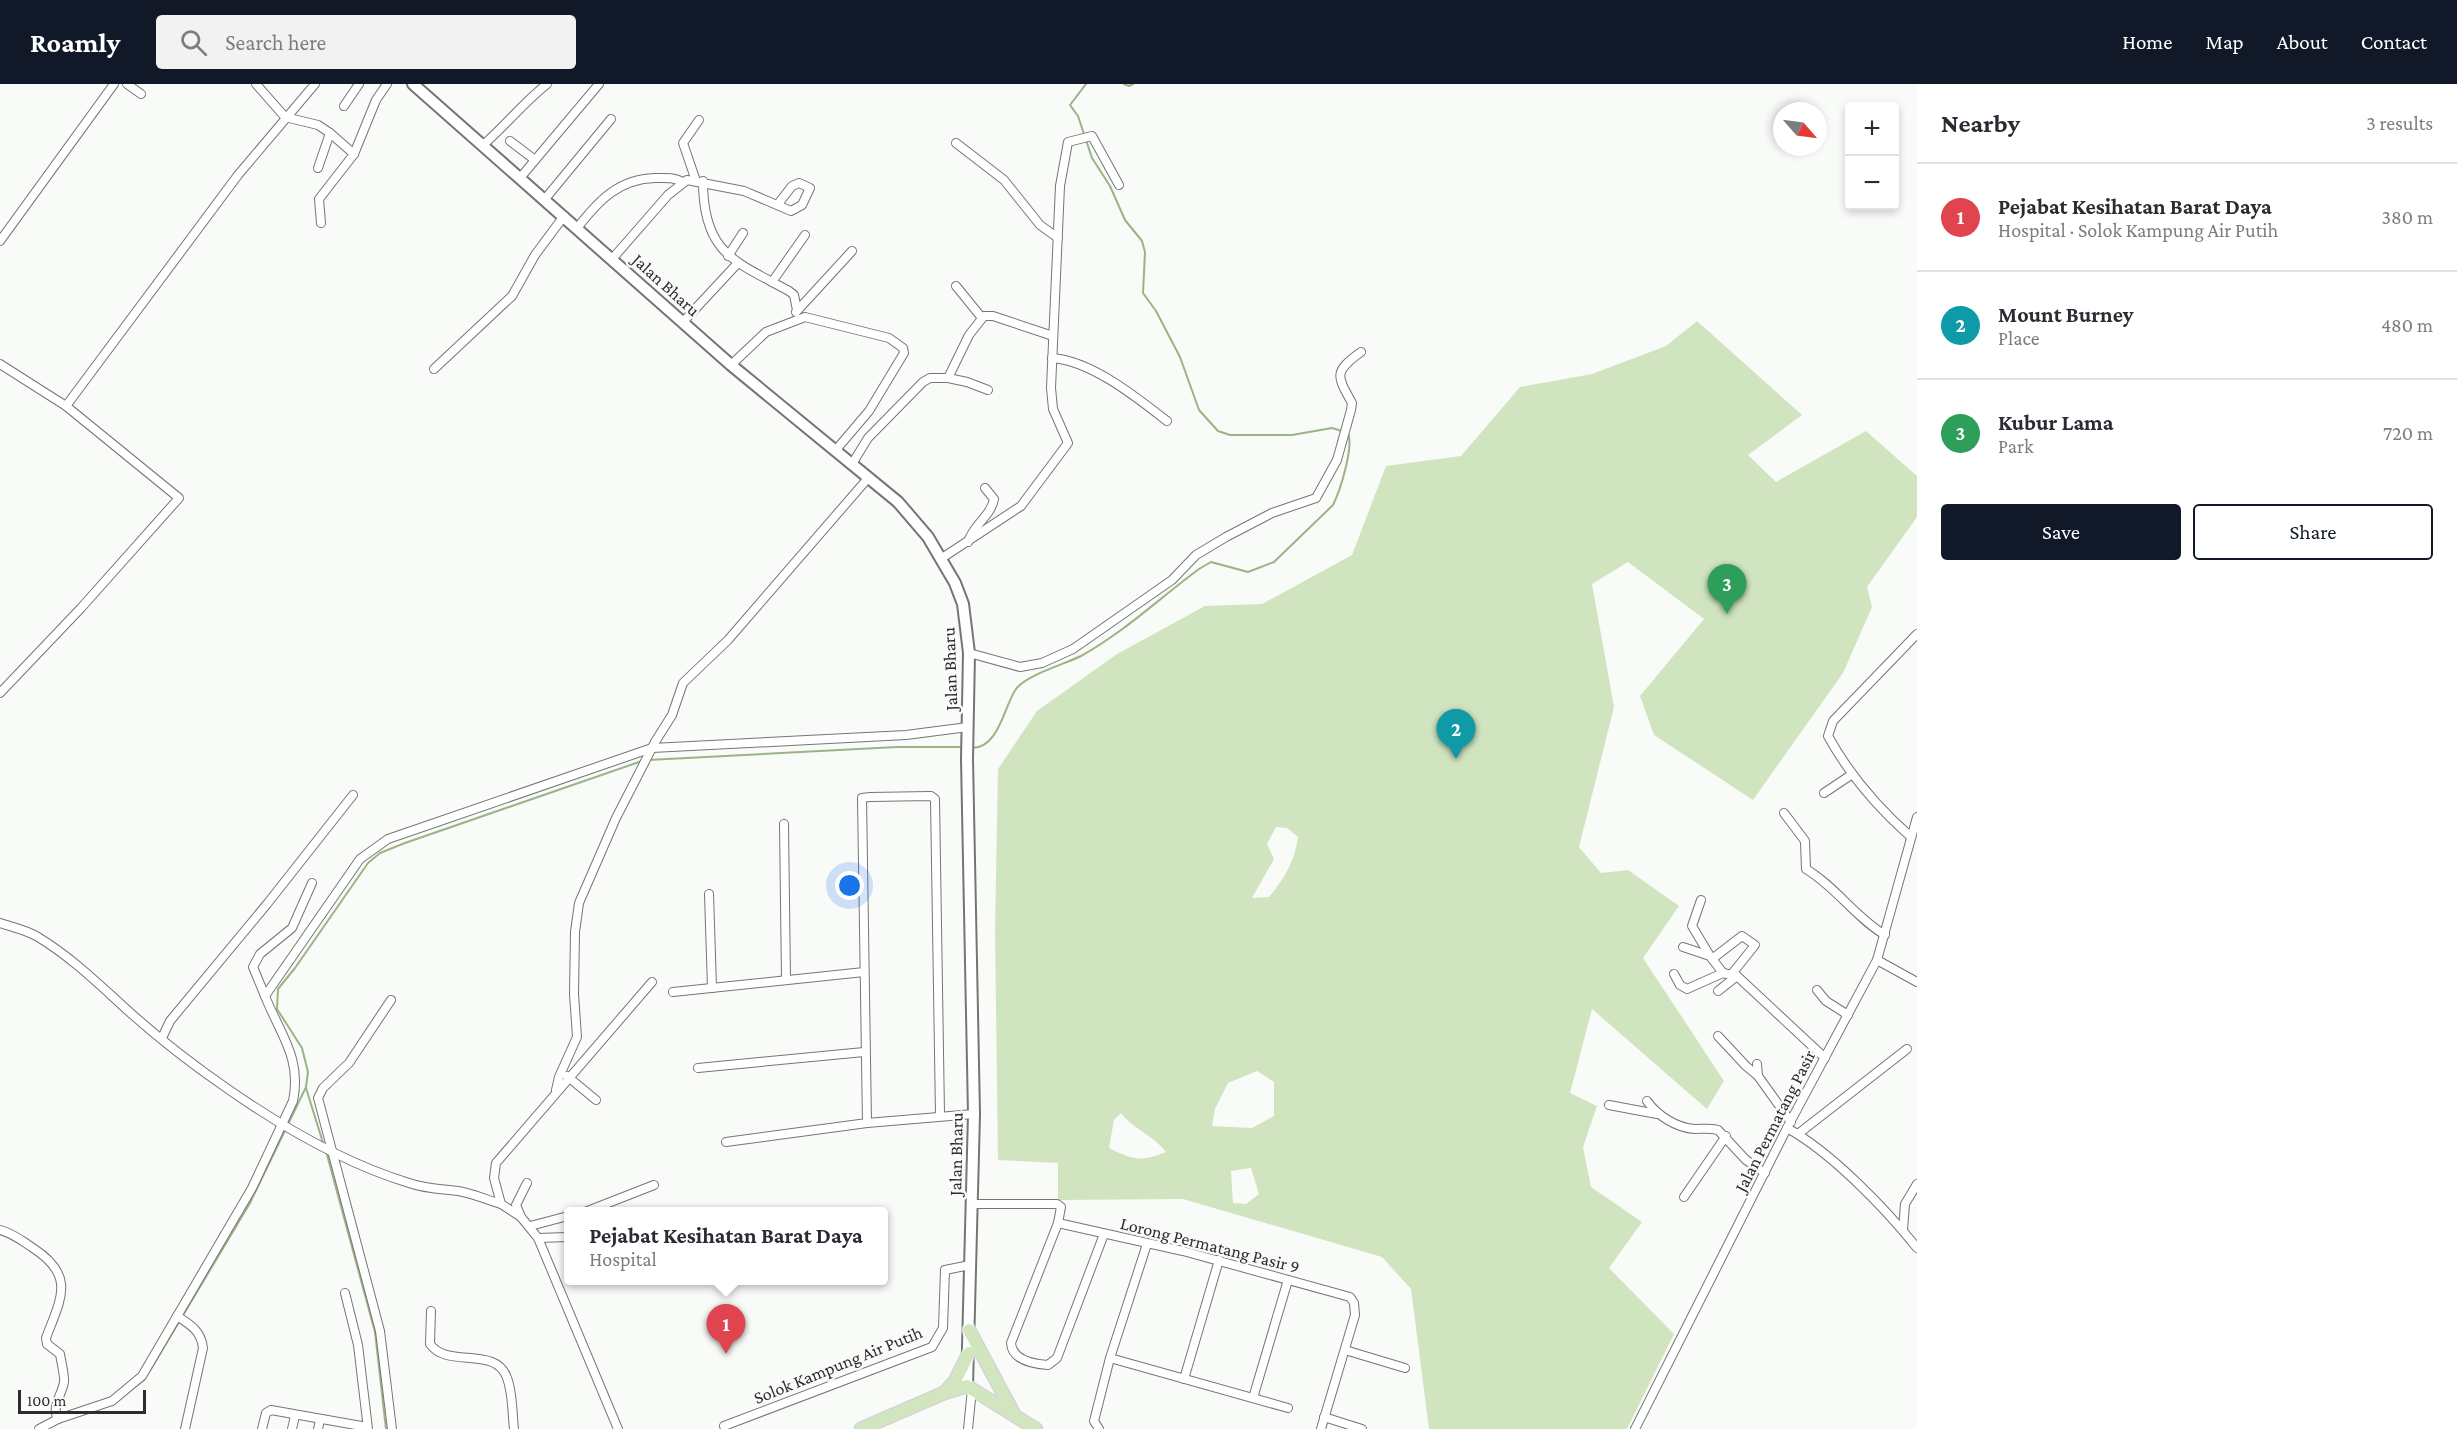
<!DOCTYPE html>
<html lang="en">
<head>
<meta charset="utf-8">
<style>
	body { margin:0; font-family:"Crimson Pro",serif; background:#f2f2f3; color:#2b2b33 }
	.controls { position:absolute; right:18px; top:18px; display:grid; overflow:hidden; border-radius:6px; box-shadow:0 3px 9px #0003 }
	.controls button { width:54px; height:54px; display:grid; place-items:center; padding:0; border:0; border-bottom:2px solid #e1e1e2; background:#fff; color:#2b2b33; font:30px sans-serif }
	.compass { position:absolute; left:1773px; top:18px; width:54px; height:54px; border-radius:50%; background:#fff; box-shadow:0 3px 9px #0003; rotate:118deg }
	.scale { position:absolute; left:18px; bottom:15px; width:128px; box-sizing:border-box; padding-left:6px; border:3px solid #2c2d2c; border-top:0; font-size:16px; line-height:21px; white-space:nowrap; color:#2c2d2c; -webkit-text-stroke:4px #f9fbf8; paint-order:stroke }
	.you { position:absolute; left:850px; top:802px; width:21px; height:21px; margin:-15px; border:4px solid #fff; border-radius:50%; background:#1a73e8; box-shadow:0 0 0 9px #1a73e833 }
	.badge { display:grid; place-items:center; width:39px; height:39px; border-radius:50%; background:#111827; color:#fff; font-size:20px; font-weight:700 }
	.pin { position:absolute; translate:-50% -50px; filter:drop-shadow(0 2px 3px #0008) }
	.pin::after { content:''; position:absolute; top:32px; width:21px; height:18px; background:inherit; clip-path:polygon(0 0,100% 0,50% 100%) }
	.popup { position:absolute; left:564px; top:1123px; width:324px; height:78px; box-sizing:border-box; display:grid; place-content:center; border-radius:6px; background:#fff; filter:drop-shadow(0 2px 4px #0005); font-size:20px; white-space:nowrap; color:#7c7c81 }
	.popup b { font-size:22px; color:#2b2b33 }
	.popup::after { content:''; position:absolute; left:50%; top:100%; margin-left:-12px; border:12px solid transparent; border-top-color:#fff }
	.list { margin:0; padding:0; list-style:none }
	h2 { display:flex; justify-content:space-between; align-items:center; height:78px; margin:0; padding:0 24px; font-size:26px }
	h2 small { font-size:20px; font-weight:400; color:#7c7c81 }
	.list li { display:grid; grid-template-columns:39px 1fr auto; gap:18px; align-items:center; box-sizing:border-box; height:108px; padding:0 24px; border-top:2px solid #e1e1e2 }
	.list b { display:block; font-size:22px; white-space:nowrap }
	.list p { margin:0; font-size:20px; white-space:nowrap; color:#7c7c81 }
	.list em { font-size:20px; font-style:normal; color:#7c7c81 }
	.actions { display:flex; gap:12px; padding:18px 24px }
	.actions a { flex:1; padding:14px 0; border:2px solid #111827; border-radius:6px; text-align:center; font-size:21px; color:#111827 }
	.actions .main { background:#111827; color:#fff }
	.icon { flex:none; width:33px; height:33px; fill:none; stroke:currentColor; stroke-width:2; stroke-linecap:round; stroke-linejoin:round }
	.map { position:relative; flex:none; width:1917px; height:1345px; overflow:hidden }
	header { display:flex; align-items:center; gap:36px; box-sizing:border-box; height:84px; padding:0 30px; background:#111827; color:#fff }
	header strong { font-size:28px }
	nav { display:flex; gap:33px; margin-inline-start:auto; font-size:21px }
	.search { width:420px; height:54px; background:#f2f2f3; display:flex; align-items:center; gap:15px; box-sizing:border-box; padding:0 21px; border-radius:6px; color:#7c7c81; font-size:22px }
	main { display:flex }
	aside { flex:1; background:#fff }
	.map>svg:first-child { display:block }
	.green { fill:#d0e5bf; fill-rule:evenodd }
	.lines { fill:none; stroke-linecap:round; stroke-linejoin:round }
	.stream { stroke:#9bb387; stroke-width:2 }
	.street-casing { stroke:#757674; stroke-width:10 }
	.secondary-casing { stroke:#757674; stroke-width:14 }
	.primary-casing { stroke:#d5d5d5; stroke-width:15 }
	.street { stroke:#fff; stroke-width:8 }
	.secondary { stroke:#fff; stroke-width:10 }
	.primary { stroke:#d1e6bf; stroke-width:12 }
	.labels { text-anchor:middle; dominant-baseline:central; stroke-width:5; stroke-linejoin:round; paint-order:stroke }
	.street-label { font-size:18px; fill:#2c2d2c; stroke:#f9fbf8 }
</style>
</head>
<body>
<header>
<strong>Roamly</strong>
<div class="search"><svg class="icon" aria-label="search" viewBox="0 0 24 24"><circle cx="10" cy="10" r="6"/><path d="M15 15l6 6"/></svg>Search here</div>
<nav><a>Home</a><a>Map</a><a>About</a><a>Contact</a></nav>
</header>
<main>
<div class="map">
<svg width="1917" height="1345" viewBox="0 0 1917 1345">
	<rect width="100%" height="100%" fill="#f9fbf8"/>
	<path class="green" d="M1697,237L1802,331L1748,371L1776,398L1866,347L1917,392V433L1867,503L1872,523L1843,589L1753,716L1654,651L1640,612L1704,535L1628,478L1592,500L1614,623L1579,763L1601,789L1628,786L1679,822L1643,874L1724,997L1707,1025L1592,925L1570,1009L1597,1022L1583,1063L1591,1103L1642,1138L1609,1184L1674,1250L1627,1345H1429L1411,1205L1382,1173L1183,1115L1058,1116V1079L998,1076L995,846L998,685L1037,627L1117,570L1205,522L1262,520L1352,471L1386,382L1461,372L1520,303L1592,290L1666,262ZM1276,743L1287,744L1298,753C1295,777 1284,795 1269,813L1252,814L1274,775L1267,760ZM1257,987L1274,998V1032L1252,1044L1212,1042L1215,1025L1228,999ZM1121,1029C1133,1045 1153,1051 1166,1068C1141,1078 1133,1076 1109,1064L1114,1036ZM1251,1084L1259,1110L1246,1120L1233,1119L1231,1087Z"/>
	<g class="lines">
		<g class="stream">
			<polyline points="1124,0 1129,2 1133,0"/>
			<path d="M971,664C999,665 1004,622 1016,605C1026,591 1065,580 1081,572C1123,549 1161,513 1199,485L1211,478L1248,488L1274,478L1333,421C1340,407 1354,363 1348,349L1332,344L1292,351H1230L1218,347L1199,326L1180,273L1156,227L1143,209L1145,168L1142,157L1125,136L1110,102L1092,74L1078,32L1070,21L1086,0"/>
			<polyline points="648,676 897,663 963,663"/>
			<polyline points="306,1004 324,1062"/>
			<polyline points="326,1067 375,1248 386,1345"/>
			<polyline points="112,1321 144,1296 154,1280 250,1119 306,1003 308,988 302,964 277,925 278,905 295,884 368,779 380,769 405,759 642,677"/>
		</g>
		<g class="street-casing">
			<g id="street">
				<polyline points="127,0 141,10"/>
				<polyline points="256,0 285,33 318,41 330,49 318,84"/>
				<polyline points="344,22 359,0"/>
				<polyline points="330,49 354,70"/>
				<polyline points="510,57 535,76"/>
				<polyline points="956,59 1004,96 1040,141 1058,154"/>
				<path d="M483,61C505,42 524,18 547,0"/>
				<polyline points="520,94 599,0"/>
				<polyline points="696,97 683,59 699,36"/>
				<path d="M703,97C703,169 734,177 789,207L794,211L797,226"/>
				<polyline points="545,115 611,35"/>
				<polyline points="321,139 319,115 354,70 376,16 387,0"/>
				<path d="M578,143C599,116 619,95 655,94C665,94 673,93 683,98"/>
				<polyline points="0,157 114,0"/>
				<polyline points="728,172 743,149"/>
				<polyline points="613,174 668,111 687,96 744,107 791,127 802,121 810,104 799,99 792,102 778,120"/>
				<polyline points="772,198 805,151"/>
				<polyline points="956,202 982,234"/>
				<polyline points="796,228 852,167"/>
				<polyline points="683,238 737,180"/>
				<path d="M1052,274C1092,277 1136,313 1167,337"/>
				<polyline points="0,280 66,322 179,414 81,524 0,609"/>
				<polyline points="731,281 766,248 805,233 889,254 903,264 904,269 869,327 835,367"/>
				<polyline points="434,285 512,212 535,171 564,132"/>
				<polyline points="948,294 967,298 988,306"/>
				<polyline points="66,322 238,91 315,0"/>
				<polyline points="852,380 868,354 923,298 930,294 948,294 969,251 984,232 993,232 1053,252"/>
				<path d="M968,458C973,441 991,432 994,415L985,404"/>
				<polyline points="942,474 1021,422 1068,359 1053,325 1051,304 1060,102 1068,58 1092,52 1119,101"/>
				<path d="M969,569L1020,583L1042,579L1073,565L1172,496L1196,471L1226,453L1272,429L1316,414L1337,376L1351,326L1352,319C1337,292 1333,288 1361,268"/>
				<polyline points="1824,709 1851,691"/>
				<path d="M1784,729L1805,757L1806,785C1836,803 1855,833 1885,851"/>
				<polyline points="784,740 786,896"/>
				<path d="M1911,753C1877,723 1850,692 1828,652L1833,637L1917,550"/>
				<polyline points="709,810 712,904"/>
				<polyline points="1701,816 1692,842 1710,872"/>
				<path d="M0,839C12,843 27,846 38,853C66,870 89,891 112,912C147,945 186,976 225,1003C282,1043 343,1079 409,1099C426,1105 441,1105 458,1107C472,1109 487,1116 501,1120"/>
				<polyline points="1683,863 1710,872 1723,889"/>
				<polyline points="1712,875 1742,852 1755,861 1731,891"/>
				<polyline points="1877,876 1917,898"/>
				<polyline points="1674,890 1680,901 1687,905 1723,889 1737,892 1825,974"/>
				<polyline points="1817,906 1826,917 1848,931"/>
				<polyline points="1718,907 1737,892"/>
				<polyline points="673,908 864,888"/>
				<polyline points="265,912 253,883 260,870 292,844 312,799"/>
				<polyline points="391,916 349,979 323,1004 318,1014 380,1247 392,1345"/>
				<polyline points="1718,952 1746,982 1758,992"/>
				<polyline points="162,954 170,937 267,820 353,711"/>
				<polyline points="1757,980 1758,992 1791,1038"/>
				<polyline points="698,984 864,968"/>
				<polyline points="567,992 596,1016"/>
				<polyline points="556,1006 559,993 577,953 574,910 575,848 579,819 616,734 655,658 672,631 683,599 728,556 869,393"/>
				<path d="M1647,1017C1657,1031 1676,1044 1695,1045C1704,1045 1710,1044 1718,1046L1746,1076L1765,1089"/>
				<polyline points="1609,1021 1657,1030"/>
				<polyline points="867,1039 862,714 870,713 931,712 935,715 940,1031"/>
				<path d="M1787,1044C1831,1068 1886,1125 1917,1164"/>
				<polyline points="1798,1050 1907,965"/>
				<polyline points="726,1058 867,1039 974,1030"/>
				<polyline points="1684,1113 1726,1052"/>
				<path d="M971,1120H1057L1061,1123L1058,1139L1011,1259C1012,1276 1034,1280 1048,1281L1057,1274L1104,1150"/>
				<polyline points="585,1128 654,1101"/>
				<polyline points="521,1133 516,1121 527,1099"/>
				<polyline points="1058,1139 1183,1167 1350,1213 1354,1219 1355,1231 1321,1345"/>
				<polyline points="530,1142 568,1132"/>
				<path d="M0,1146C13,1149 22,1157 33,1164C76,1192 61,1214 46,1254L47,1260L60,1270C61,1277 65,1293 64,1298C62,1311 51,1322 58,1335"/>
				<polyline points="1903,1146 1905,1120 1917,1100"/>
				<polyline points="538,1154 568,1153"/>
				<polyline points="345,1209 358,1261 368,1345"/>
				<path d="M431,1227L430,1260C447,1285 496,1261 507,1294C513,1309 512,1329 514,1345"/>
				<path d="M177,1232C191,1241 201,1247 203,1264L185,1345"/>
				<polyline points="1345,1266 1405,1284"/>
				<polyline points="1110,1274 1288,1324"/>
				<polyline points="1184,1295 1219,1176"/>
				<polyline points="1253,1314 1288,1196"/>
				<polyline points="1324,1333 1362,1345"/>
				<polyline points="724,1342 932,1263 943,1244 945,1186 970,1181"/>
				<path d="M39,1345L58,1335L112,1317L142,1292L252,1104L293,1017C302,974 280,950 265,912L360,775L388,755L652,664L906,651L968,643"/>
				<polyline points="262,1345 266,1329 271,1326 367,1343"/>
				<polyline points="292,1345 295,1332"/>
				<polyline points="318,1345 320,1336"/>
				<polyline points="618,1345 538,1154 521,1133 501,1120 494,1094 496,1079 652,898"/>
				<polyline points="968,1345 972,1305"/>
				<polyline points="1099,1345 1094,1337 1110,1274 1147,1160"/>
				<polyline points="1635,1345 1787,1044 1877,876 1917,733"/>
			</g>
		</g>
		<g class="secondary-casing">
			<polyline id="secondary" points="413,0 731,281 898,418 928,453 955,499 963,520 969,569 967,675 974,1030 967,1302"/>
		</g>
		<g class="primary-casing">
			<g id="primary">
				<polyline points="969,1246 1015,1332"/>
				<polyline points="945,1308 955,1297 969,1269"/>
				<polyline points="861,1345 944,1309 967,1302 1036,1345"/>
			</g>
		</g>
		<use href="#street" class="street"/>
		<use href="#secondary" class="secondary"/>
		<use href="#primary" class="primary"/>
	</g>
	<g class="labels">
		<g class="street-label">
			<text transform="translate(666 201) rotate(42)">Jalan Bharu</text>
			<text transform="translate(950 585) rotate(-92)">Jalan Bharu</text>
			<text transform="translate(1775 1037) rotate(-63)">Jalan Permatang Pasir</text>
			<text transform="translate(956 1070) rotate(-89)">Jalan Bharu</text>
			<text transform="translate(1210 1161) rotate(14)">Lorong Permatang Pasir 9</text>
			<text transform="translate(838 1281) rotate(-22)">Solok Kampung Air Putih</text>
		</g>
	</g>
</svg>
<div class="controls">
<button>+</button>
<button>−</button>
</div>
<svg class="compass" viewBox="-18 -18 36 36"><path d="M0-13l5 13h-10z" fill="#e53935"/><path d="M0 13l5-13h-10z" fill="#7c7c81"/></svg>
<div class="scale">100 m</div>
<div class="you"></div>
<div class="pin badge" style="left:726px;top:1270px;background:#e0444e">1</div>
<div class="popup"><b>Pejabat Kesihatan Barat Daya</b>Hospital</div>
<div class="pin badge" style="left:1456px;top:675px;background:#0f9aa8">2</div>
<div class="pin badge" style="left:1727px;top:530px;background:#2e9e5b">3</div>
</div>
<aside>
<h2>Nearby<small>3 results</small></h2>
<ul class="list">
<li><span class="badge" style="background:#e0444e">1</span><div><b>Pejabat Kesihatan Barat Daya</b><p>Hospital · Solok Kampung Air Putih</p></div><em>380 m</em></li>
<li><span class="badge" style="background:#0f9aa8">2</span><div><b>Mount Burney</b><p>Place</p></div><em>480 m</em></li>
<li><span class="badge" style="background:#2e9e5b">3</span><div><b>Kubur Lama</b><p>Park</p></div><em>720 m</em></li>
</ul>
<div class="actions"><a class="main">Save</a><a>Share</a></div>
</aside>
</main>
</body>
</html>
